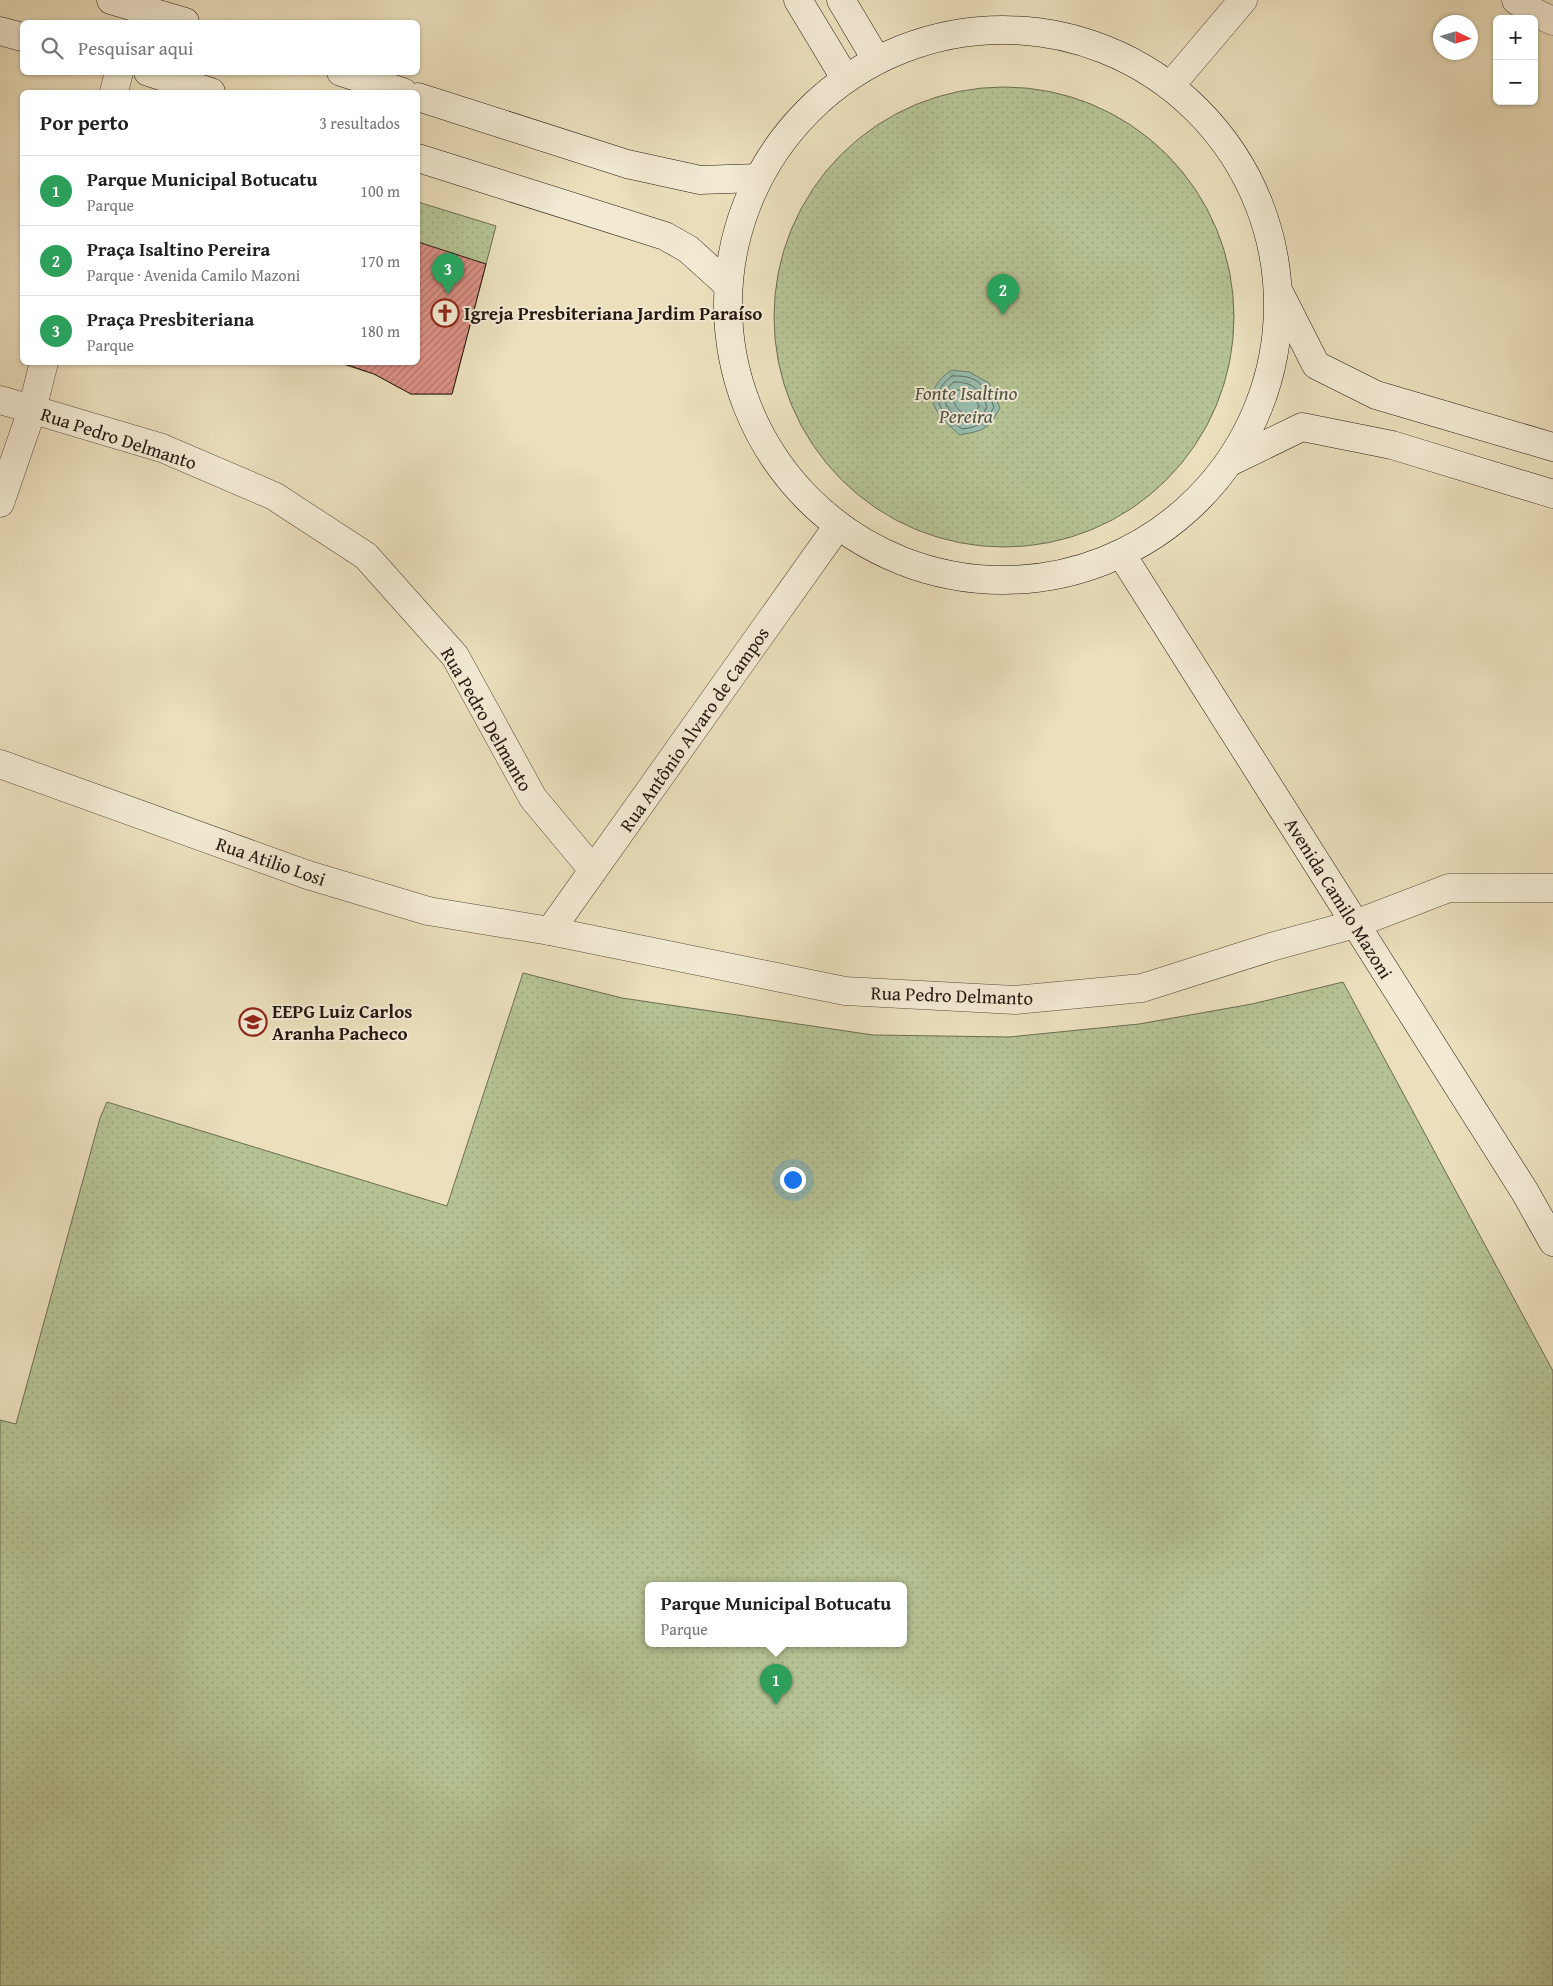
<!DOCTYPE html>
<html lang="pt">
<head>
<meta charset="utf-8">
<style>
	body { margin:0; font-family:"Gentium Book Plus",serif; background:#f6f6f6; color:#202124 }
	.controls { position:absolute; right:15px; top:15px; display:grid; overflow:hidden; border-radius:8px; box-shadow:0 1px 4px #0004 }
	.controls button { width:45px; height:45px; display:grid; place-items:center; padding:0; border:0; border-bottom:1px solid #e0e0e0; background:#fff; color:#202124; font:25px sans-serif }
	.compass { position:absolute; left:1433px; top:15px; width:45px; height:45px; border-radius:50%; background:#fff; box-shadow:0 1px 4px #0004; rotate:94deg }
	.you { position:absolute; left:792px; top:1179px; width:18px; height:18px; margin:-12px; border:4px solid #fff; border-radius:50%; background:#1a73e8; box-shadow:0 0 0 8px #1a73e833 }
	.badge { display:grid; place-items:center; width:32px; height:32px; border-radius:50%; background:#0f766e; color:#fff; font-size:16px; font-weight:700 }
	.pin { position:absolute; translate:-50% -41px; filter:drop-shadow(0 1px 2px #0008) }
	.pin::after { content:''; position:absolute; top:26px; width:18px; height:15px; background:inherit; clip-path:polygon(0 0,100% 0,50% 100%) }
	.popup { position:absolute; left:645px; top:1582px; width:262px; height:65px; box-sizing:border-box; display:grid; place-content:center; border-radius:8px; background:#fff; filter:drop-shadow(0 1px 4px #0005); font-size:16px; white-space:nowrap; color:#757577 }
	.popup b { font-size:19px; color:#202124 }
	.popup::after { content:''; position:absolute; left:50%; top:100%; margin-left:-10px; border:10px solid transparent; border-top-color:#fff }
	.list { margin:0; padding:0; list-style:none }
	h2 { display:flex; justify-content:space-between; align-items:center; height:65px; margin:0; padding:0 20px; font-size:21px }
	h2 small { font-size:16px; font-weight:400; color:#757577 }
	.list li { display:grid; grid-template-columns:32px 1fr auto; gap:15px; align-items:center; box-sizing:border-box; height:70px; padding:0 20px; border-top:1px solid #e0e0e0 }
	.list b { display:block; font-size:19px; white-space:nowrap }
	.list p { margin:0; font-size:16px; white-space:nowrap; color:#757577 }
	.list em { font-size:16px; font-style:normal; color:#757577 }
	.icon { flex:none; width:28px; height:28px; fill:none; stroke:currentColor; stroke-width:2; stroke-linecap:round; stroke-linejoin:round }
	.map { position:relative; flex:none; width:1553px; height:1986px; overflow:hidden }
	.search { position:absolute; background:#fff; box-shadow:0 1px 4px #0004; left:20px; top:20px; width:400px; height:55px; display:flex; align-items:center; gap:12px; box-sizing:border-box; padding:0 18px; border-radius:8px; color:#757577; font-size:19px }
	.panel { position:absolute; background:#fff; box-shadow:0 1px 4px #0004; left:20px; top:90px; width:400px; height:275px; border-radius:8px }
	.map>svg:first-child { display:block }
	.park { fill:url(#park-dots); stroke:#6c6d52; fill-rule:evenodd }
	.water { fill:url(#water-ripples); stroke:#6a7b6f }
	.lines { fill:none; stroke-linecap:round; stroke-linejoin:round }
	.shore { stroke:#5e6a60; stroke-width:1 }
	.building { fill:url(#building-hatch); stroke:#241811 }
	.minor-casing { stroke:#564a3c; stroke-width:29 }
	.tertiary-casing { stroke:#564a3c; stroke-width:29 }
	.secondary-casing { stroke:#241811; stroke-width:29 }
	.minor { stroke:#f2ead3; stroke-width:28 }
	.tertiary { stroke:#f2ead3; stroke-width:28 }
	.secondary { stroke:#f2ead3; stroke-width:28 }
	.labels { text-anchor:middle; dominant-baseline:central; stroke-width:4; stroke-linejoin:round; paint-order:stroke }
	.poi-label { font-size:19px; font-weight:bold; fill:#241811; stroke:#f2ead3; text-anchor:start }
	.street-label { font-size:19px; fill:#241811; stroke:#f2ead3 }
	.water-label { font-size:20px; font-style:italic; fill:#4d5248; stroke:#f2ead3 }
</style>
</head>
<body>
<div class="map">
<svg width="1553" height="1986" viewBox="0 0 1553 1986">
	<defs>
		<pattern id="park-dots" width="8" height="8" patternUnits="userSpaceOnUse" patternTransform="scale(1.25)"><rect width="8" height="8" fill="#b5c293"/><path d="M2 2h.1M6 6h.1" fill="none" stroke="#9ca67e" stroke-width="1.8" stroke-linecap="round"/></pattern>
		<pattern id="water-ripples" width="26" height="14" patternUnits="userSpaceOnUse" patternTransform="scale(1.25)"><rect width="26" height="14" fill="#98bdae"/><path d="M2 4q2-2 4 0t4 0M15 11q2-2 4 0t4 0" fill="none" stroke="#83a295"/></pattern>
		<pattern id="building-hatch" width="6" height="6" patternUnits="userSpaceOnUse" patternTransform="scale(1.25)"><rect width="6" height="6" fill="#db9085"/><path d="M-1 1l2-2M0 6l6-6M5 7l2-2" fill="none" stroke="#b1756b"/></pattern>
	</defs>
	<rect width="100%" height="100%" fill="#ebdfbc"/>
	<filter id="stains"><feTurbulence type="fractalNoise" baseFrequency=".004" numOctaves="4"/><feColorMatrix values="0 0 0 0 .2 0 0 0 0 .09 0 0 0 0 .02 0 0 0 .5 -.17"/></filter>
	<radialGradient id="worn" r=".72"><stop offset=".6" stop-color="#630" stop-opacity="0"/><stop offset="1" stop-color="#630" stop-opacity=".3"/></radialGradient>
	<g class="park">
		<circle cx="1004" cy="317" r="230"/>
		<polygon points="418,202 496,226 452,394 411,394 374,374 339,363 418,362"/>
		<path d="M523,973L622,998L873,1035L1009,1037L1139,1024L1252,1004L1343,982L1553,1371V1986H0V1420L16,1424L100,1118L107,1102L447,1206ZM648,1586H904V1644H648Z"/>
	</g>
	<path class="water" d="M951,370L969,372L989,383L1000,408C987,430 985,430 960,435C935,414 918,395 951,370Z"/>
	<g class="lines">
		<g class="shore">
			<path d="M952,376C978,375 985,385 994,407C986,423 979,427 962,429C941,414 926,395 952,376Z"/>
			<path d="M954,382C974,382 980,390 987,407L981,417L963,423C949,412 934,396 954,382Z"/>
			<path d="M956,390C968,389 974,396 979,406L976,411L966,415C959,411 954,405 952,398Z"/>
		</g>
	</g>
	<polygon class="building" points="418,242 486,264 452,394 411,394 374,374 339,362 418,362"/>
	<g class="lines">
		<g class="minor-casing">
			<g id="minor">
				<polyline points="1516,0 1532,11 1553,21"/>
				<polyline points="1171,85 1243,0"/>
				<polyline points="0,400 162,448 274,496 366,556 455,656 533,798 593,870"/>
				<polyline points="0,764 308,875 428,911 550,931 845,991 1015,1000 1142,988 1271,947 1355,924 1449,888 1553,888"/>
				<polyline points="550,931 837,527"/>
			</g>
		</g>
		<g class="tertiary-casing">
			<g id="tertiary">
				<polyline points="114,92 119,72"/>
				<polyline points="0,503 32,410 44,362"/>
			</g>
		</g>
		<g class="secondary-casing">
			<g id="secondary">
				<polyline points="111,0 185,22"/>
				<polyline points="798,0 845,78"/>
				<polyline points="841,0 876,59"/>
				<circle cx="1003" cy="305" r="275"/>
				<polyline points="0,31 22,37"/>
				<polyline points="148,72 211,92"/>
				<polyline points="341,72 403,92"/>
				<polyline points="418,97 627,164 700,180 758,178"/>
				<polyline points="418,158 665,236 688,249 728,285"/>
				<polyline points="1279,292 1316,365 1376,395 1553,447"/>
				<polyline points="1232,461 1302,427 1392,445 1553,494"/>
				<polyline points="1122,555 1525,1192 1553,1242"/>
			</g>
		</g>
		<use href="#minor" class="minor"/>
		<use href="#tertiary" class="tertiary"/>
		<use href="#secondary" class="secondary"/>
	</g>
	<defs>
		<g id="church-ring" transform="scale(1.4375)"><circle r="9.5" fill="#f2ead3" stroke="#8f2418" stroke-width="1.5"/><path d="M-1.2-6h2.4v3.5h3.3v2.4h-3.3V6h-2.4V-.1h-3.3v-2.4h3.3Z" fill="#8f2418"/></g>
		<g id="school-ring" transform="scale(1.4375)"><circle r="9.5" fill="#f2ead3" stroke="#8f2418" stroke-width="1.5"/><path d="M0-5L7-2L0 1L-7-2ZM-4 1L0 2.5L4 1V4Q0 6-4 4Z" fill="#8f2418"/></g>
	</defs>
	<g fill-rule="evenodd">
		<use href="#church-ring" x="445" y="313"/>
		<use href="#school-ring" x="253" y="1022"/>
	</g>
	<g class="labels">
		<g class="poi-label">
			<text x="464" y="313">Igreja Presbiteriana Jardim Paraíso</text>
			<text x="272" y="1011">EEPG Luiz Carlos<tspan x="272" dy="22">Aranha Pacheco</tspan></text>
		</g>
		<g class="street-label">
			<text transform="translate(119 438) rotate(18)">Rua Pedro Delmanto</text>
			<text transform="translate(487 719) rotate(60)">Rua Pedro Delmanto</text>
			<text transform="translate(694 729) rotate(-55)">Rua Antônio Alvaro de Campos</text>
			<text transform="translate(271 861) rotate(19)">Rua Atilio Losi</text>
			<text transform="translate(1339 898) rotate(58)">Avenida Camilo Mazoni</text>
			<text transform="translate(952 995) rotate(2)">Rua Pedro Delmanto</text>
		</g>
		<g class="water-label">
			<text x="966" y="392">Fonte Isaltino<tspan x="966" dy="23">Pereira</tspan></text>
		</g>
	</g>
	<rect width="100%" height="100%" filter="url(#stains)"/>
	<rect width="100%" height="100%" fill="url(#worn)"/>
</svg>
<div class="controls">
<button>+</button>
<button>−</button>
</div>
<svg class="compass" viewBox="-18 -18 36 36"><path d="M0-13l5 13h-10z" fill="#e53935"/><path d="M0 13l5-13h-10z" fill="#757577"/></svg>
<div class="you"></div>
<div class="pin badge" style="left:776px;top:1705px;background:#2e9e5b">1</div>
<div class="popup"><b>Parque Municipal Botucatu</b>Parque</div>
<div class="pin badge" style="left:1003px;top:315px;background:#2e9e5b">2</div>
<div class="pin badge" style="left:448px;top:294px;background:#2e9e5b">3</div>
<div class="search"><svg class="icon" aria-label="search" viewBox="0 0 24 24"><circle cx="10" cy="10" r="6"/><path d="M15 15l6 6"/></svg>Pesquisar aqui</div>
<section class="panel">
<h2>Por perto<small>3 resultados</small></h2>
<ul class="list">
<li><span class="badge" style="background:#2e9e5b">1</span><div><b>Parque Municipal Botucatu</b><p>Parque</p></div><em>100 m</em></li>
<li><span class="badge" style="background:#2e9e5b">2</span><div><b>Praça Isaltino Pereira</b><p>Parque · Avenida Camilo Mazoni</p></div><em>170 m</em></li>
<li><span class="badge" style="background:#2e9e5b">3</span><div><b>Praça Presbiteriana</b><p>Parque</p></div><em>180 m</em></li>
</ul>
</section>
</div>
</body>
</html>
